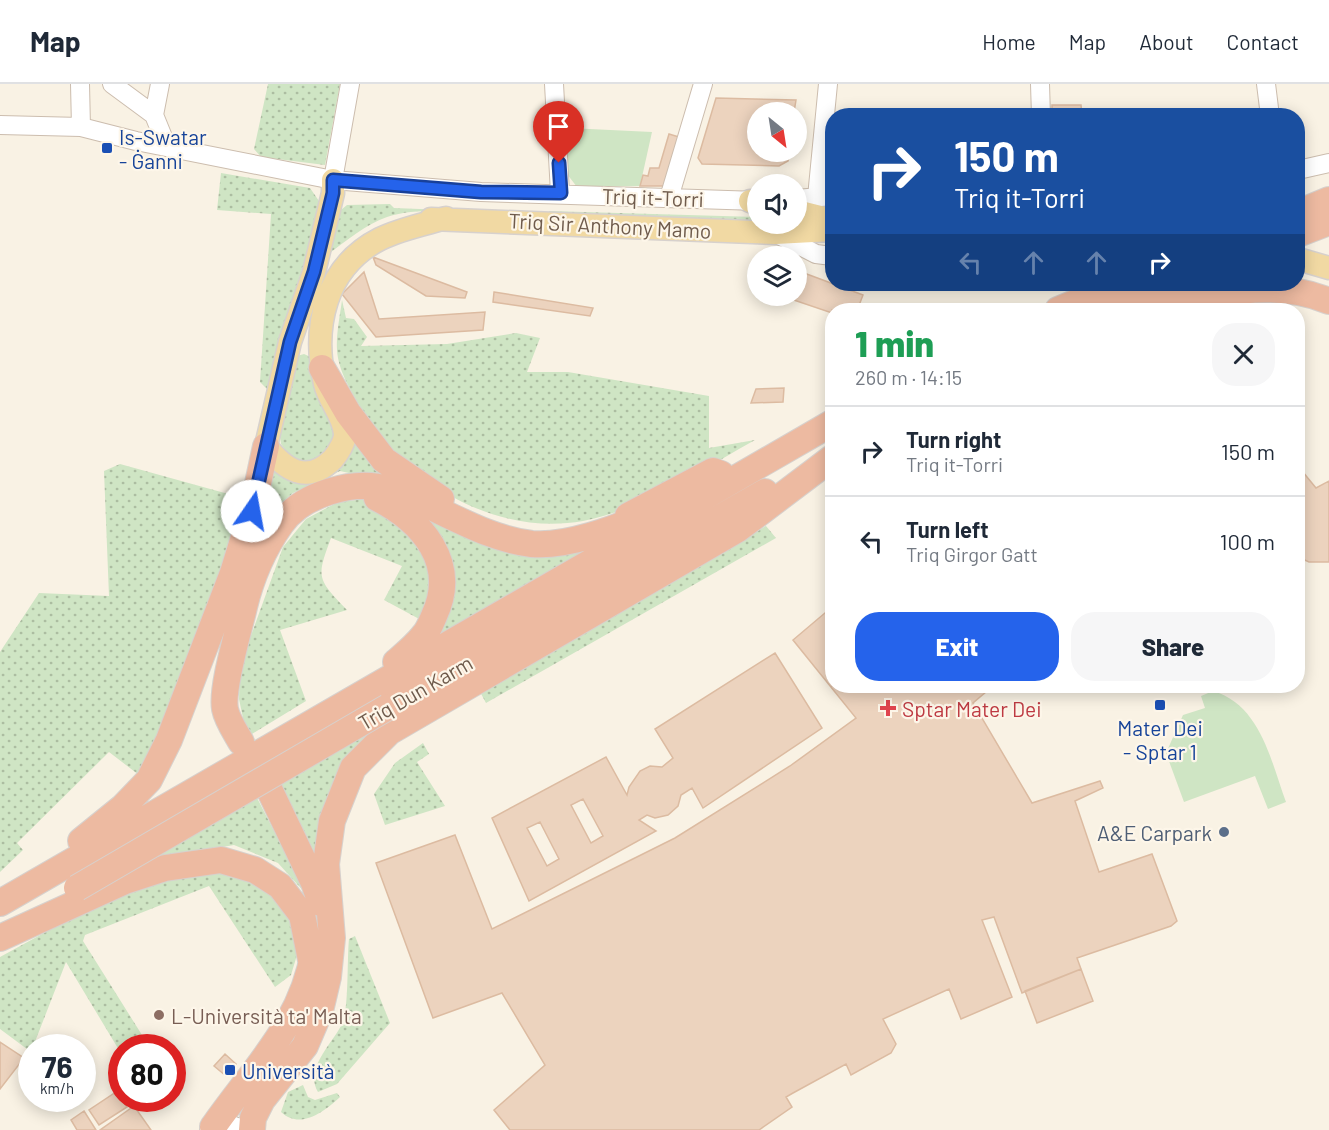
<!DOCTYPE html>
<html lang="en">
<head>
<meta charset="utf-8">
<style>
  :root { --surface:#fff; --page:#f6f6f7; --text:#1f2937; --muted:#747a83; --line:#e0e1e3; --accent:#2563eb }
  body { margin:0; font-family:Barlow,sans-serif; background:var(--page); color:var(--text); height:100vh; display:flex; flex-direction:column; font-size:22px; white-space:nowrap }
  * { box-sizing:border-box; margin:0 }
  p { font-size:20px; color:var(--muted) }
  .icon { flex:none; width:33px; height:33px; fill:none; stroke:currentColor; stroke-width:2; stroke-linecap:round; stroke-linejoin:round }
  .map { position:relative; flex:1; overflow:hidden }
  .side { position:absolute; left:825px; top:219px; width:480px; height:390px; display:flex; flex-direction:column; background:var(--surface); border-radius:24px; box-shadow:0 3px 15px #0003 }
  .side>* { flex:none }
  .guide { position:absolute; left:825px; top:24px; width:480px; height:183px; border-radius:24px; box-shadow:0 3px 15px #0003; background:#1a4fa0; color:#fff; overflow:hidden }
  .needle { width:39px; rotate:150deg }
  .fabs { position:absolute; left:747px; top:18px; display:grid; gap:12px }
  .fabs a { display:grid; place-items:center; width:60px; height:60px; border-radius:50%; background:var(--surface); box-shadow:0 3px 15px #0003; font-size:30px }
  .speed { position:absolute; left:18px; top:950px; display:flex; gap:12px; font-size:30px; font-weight:700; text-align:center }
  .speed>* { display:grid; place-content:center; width:78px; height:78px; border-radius:50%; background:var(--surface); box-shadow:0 3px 15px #0003; line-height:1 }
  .speed small { font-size:15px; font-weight:400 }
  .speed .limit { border:9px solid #d22; background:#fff; color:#111 }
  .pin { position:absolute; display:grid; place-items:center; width:51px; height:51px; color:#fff; margin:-62px -26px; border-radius:50% 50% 50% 0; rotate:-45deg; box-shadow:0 0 6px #0007 }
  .pin .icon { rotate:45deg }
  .me { position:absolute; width:66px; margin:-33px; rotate:12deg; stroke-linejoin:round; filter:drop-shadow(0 0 4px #0008) }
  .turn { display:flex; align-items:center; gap:21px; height:126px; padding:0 30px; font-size:27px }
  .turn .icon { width:78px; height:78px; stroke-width:2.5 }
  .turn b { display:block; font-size:42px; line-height:51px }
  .lanes { display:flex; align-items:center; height:57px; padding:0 30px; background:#0003; justify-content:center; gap:30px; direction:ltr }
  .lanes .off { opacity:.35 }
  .round { display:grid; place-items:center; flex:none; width:63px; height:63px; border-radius:24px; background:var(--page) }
  .overview { display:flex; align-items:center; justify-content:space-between; height:102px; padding:0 30px }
  h1 { font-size:36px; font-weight:800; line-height:45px; color:#1e9e55 }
  .action { display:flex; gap:12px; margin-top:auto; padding:12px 30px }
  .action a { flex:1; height:69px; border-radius:24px; background:var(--accent); color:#fff; font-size:24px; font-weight:800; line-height:69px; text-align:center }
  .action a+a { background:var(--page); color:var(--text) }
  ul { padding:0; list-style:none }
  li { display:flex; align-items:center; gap:18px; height:90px; padding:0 30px; border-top:2px solid var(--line) }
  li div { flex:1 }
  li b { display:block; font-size:22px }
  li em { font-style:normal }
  header { display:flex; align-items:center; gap:36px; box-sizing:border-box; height:84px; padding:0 30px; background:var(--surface); border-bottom:2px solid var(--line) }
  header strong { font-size:28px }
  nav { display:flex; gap:33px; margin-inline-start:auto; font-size:21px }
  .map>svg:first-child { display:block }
</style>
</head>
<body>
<header>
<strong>Map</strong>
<nav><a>Home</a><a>Map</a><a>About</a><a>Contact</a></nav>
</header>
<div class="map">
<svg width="1329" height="1046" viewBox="0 0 1329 1046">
  <defs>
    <pattern id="grass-dots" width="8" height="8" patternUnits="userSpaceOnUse" patternTransform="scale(1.5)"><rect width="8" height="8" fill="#cfe5c4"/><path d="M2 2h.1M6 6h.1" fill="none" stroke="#acbda1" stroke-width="1.8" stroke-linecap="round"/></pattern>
  </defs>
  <rect width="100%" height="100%" fill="#f9f2e4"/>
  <!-- grass -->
  <path fill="url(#grass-dots)" d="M268,0H340L325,81L261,73L254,65Z
    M221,89L310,104L319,117V133L283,244L269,307L260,298L271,130L217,126Z
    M390,120L394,124L472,127C445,128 413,124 387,133C365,141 346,157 327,171L336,130L347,121Z
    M549,127L757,133V138L550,130Z
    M342,216L346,234L354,235L367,253L361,262L447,260L516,249L540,254L527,288H568L709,312V364L755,356C701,386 644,425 583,437C495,453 404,398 361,324C351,307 338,286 337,266C336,249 340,232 342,216Z
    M304,270L313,274C321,298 347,348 329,369C325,374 318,377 313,380L292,375L281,360L279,347L297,272Z
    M349,341L392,388L385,397L340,387L293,409L271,428L260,443L269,378L300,394Z
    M120,380L250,416L182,612L139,691L109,668L17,759L23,766L0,788V568L39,509L109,512L104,387Z
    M366,415L423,454L436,504L421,536L384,516L402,482L331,454C316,494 317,495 347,526L280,546L306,617L247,653L239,615L240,582L283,463L306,435L338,418Z
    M418,430L457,447L614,453L425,561L444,536Z
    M766,442L776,454L486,619L479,606Z
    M394,630L319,777L279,698Z
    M423,659L429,670L417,678L445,722L385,741L374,710L395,679Z
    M255,710L307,811L278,779L234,761L170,772L109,794Z
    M217,781L280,807L303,851L291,891L275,903L209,802L85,851L83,857L142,951L119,966L66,878L31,968L0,945V873L97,820Z
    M355,852L390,939L337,1000L318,1008C304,985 332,960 342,940C349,927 347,873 349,855Z
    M303,1001L308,1013L315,1016L337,1009L340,1013C324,1028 300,1046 281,1028L288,1008Z"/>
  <!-- park -->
  <path fill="#cfe5c4" d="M569,44L652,48L640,102L577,103L567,90Z
    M1213,607C1261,621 1271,678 1286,718L1268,725L1255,692L1184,718L1166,669L1183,631L1205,624L1201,612Z"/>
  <!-- building -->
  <path fill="#ecd3be" stroke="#dcbba1" stroke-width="1.5" fill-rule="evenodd" d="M716,14L796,16L794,28H758V68H790L788,77L779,82L702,80L698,74Z
    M1052,21H1081L1082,32H1052Z
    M669,50L679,53L668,102H640L643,91L648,92L650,84H659Z
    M373,173L467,208L465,214L426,212L376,181Z
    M796,186L863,211L858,224L832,226V229L782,212H796Z
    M364,188L379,235L485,228L483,246L376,253L342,210Z
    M494,208L593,224L590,232L493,218Z
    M784,304L783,318L751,319L756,305Z
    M1298,382L1316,404L1329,397V478H1309L1298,473Z
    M832,523V602H993L973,619L1032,719L1100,697L1103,704L1075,717L1099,788L1152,770L1177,837L1171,842L1077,874L1081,885L1022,909L994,833L982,836L1012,913L961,935L949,905L883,935L896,960L891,969L851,991L846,980L793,1009L786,1013L792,1023L759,1046H510L494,1026L545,981L502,909L433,934L376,779L455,751L492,845L675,754L790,682L856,634L793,556Z
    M775,569L822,644L703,724L692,704L681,711L678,722L668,731L655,734L647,731L639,736L656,747L529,817L492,734L606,673L627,711L629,703L640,687L650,682L662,683L673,674L655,645ZM583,715L603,752L591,759L571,721ZM540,738L559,775L547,782L527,744Z
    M1081,885L1093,917L1037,939L1025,907Z
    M0,958L24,974L0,1005Z
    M225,970L236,980L226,992L214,982Z
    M116,1008L127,1023L99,1041L89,1026Z
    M134,1022L151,1046H100Z
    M84,1027L96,1046H77L71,1036Z"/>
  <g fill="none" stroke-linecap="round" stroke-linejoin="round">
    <defs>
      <path id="minor" d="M80,0L81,43
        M112,0L154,31L167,63
        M554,0L560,109
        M1040,0L1041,32
        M1266,0L1270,32
        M154,31L160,0
        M0,41L81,43L136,57L333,96L481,108L758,117
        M1298,86L1329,79
        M333,96L350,0
        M817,113L828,0
        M669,114L703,0
        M796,115L832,112
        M775,149L816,170L832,172
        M209,1045L228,1040L246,1046"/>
      <path id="major" d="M333,96V109L314,188L290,258L266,362C285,386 307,401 333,375C338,369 345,358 345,350C344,332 329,317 325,300C312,243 325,183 380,155C400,145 425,140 446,134
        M750,117L758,119
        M796,127L832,136
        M431,135L775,149L832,146
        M1298,175L1329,184"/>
      <path id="highway" d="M1298,129L1329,116
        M1298,150L1329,138
        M1058,226L1120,200
        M1103,226L1168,200
        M1158,226C1213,209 1274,194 1329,217
        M322,284L348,329L384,376L441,415
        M377,414C422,437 459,479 434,532C431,539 428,547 423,552C415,562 405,570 396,578
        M628,432L713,387L721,390
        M388,623L765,408
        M241,658C236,649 227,636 225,625C221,604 239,546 244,523C251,494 264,464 281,440C302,410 354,395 388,405C437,421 480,454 532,460C565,463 617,445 646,430
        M270,707L314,799L321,819
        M81,757L123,723L149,696L169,656L233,489L252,427L266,362
        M0,819L832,339
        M0,854L125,797L165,784L221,776L255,786L280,802L302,831L312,881
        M213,1043C253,985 303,939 314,866
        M252,1046L253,1034L262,1016L305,962L320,927L328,893L332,854L326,780L332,737L353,684L389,648L738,445L832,374"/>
    </defs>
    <!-- minor casing -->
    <use href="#minor" stroke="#ccbdae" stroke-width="20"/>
    <!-- major casing -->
    <use href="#major" stroke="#d7d1cd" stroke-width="25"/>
    <!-- highway casing -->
    <use href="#highway" stroke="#d7d1cd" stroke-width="28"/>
    <!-- minor -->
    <use href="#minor" stroke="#fff" stroke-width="18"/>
    <!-- major -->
    <use href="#major" stroke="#f1d9a3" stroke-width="22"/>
    <!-- highway -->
    <use href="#highway" stroke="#edbaa1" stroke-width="26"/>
    <defs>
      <path id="highway-bridge" d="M77,804L388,623"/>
    </defs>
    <!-- highway-bridge casing -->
    <use href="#highway-bridge" stroke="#d7d1cd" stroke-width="28" stroke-linecap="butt"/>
    <!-- highway-bridge -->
    <use href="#highway-bridge" stroke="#edbaa1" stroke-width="26"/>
  </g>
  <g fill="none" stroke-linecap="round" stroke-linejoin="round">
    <defs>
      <path id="route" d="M252,427L290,258L314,188L333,109V96L481,108L561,109L559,79"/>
    </defs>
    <!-- route casing -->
    <use href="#route" stroke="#184099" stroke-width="15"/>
    <!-- route -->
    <use href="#route" stroke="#2563eb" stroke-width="10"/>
  </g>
  <!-- markers -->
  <g fill="#1a4fb4" stroke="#fdf6e9" stroke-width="2">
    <rect x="101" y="58" width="12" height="12" rx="3"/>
    <rect x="1154" y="615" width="12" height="12" rx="3"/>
    <rect x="224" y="980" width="12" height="12" rx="3"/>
  </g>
  <path fill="#e0444e" stroke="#fdf6e9" stroke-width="2" d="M885 615h6v6h6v6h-6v6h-6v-6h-6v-6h6z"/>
  <circle fill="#5c6f8a" stroke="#fdf6e9" stroke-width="2" cx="1224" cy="748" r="6"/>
  <circle fill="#8d6e63" stroke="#fdf6e9" stroke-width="2" cx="159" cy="931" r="6"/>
  <g text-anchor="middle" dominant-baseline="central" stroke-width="4.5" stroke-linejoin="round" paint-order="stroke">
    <!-- transit labels -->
    <g font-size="21" fill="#164399" stroke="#fdf6e9" text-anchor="start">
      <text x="119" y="52">Is-Swatar<tspan x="119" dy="24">- Ġanni</tspan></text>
      <text x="1160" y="643" text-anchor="middle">Mater Dei<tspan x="1160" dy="24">- Sptar 1</tspan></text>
      <text x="242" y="986">Università</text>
    </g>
    <!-- street labels -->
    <g font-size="21" fill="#6f5b4c" stroke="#fdf6e9">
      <text transform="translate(653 113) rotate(2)">Triq it-Torri</text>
      <text transform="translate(610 141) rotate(3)">Triq Sir Anthony Mamo</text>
      <text transform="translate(415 608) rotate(-30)">Triq Dun Karm</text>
    </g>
    <!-- health labels -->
    <g font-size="21" fill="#be3a42" stroke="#fdf6e9" text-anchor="start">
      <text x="902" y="624">Sptar Mater Dei</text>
    </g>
    <!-- service labels -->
    <g font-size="21" fill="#4e5e75" stroke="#fdf6e9" text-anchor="end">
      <text x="1212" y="748">A&amp;E Carpark</text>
    </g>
    <!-- education labels -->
    <g font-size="21" fill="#785e54" stroke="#fdf6e9" text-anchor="start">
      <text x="171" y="931">L-Università ta' Malta</text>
    </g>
  </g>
</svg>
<div class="fabs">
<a><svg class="needle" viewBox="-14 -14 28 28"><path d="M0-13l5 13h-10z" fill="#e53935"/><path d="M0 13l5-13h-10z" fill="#747a83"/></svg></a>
<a><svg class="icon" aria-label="sound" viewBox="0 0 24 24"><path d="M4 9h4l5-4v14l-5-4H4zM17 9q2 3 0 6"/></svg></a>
<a><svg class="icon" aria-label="layers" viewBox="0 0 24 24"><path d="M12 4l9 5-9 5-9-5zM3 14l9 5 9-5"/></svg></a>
</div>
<div class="speed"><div>76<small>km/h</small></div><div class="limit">80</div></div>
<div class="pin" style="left:559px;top:79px;background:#d93025"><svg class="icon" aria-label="arrive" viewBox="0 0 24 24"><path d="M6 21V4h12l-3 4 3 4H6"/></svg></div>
<svg class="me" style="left:252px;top:427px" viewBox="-20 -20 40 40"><circle r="19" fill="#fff"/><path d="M0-13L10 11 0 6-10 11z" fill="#2563eb"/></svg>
<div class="guide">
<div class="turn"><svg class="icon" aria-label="right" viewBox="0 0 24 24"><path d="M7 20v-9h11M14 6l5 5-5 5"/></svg><div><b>150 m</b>Triq it-Torri</div></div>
<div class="lanes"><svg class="icon off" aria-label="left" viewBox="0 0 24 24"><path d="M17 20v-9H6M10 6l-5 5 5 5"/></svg><svg class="icon off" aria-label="ahead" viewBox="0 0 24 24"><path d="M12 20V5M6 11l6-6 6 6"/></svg><svg class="icon off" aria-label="ahead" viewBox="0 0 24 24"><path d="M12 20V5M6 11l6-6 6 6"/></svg><svg class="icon" aria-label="right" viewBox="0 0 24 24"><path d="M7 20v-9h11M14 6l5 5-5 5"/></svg></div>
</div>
<section class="side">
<div class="overview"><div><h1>1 min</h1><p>260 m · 14:15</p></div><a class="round"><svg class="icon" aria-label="close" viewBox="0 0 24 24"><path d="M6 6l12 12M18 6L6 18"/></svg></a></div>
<ul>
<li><svg class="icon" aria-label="right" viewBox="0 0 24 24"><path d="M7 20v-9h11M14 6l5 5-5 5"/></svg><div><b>Turn right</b><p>Triq it-Torri</p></div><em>150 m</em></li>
<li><svg class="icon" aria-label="left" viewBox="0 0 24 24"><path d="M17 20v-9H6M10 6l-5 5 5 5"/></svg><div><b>Turn left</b><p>Triq Girgor Gatt</p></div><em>100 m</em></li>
</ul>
<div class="action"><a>Exit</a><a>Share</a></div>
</section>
</div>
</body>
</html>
